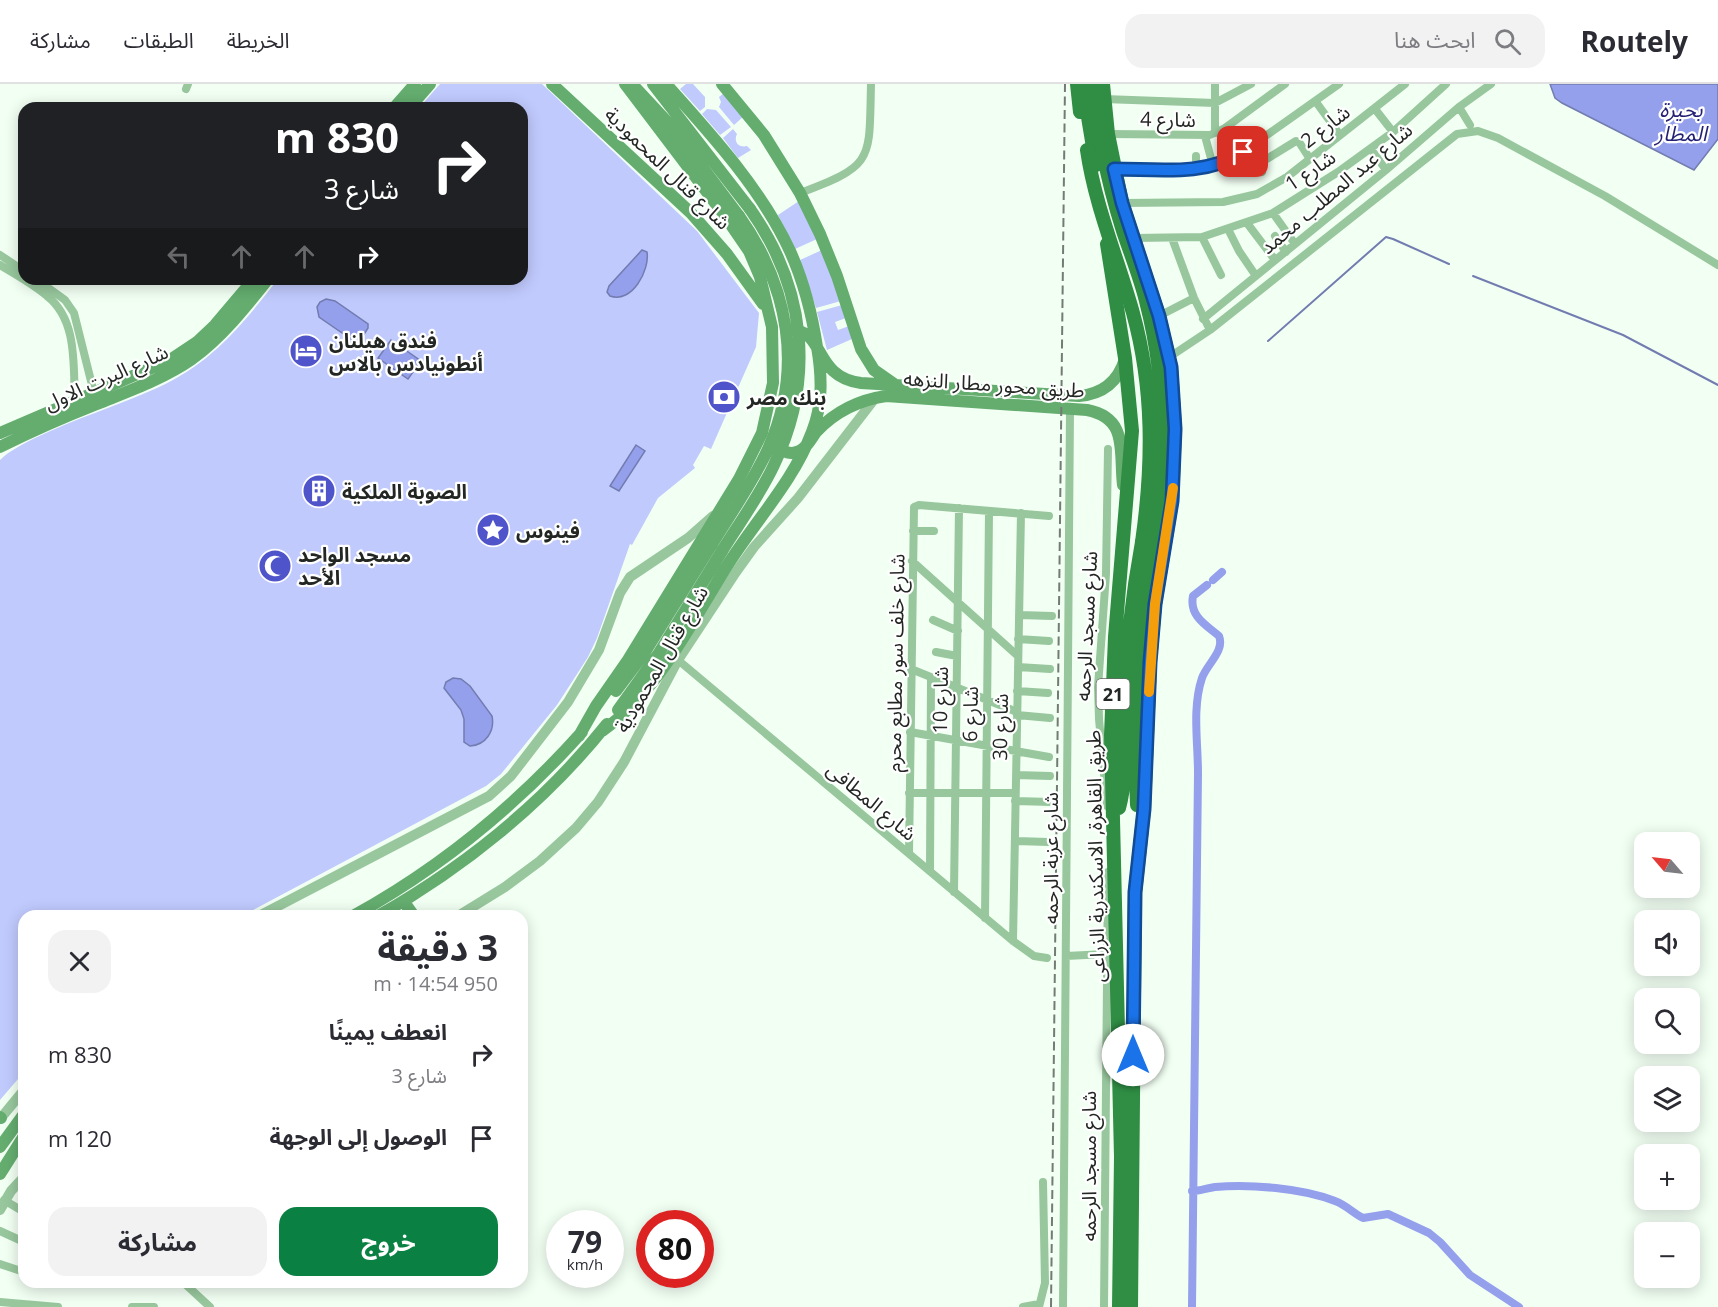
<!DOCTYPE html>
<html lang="ar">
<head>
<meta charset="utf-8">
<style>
  :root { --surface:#fff; --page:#f2f2f3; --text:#2b2b33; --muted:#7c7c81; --line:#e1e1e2; --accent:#0b8043 }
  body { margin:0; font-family:"Open Sans","Noto Sans Arabic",sans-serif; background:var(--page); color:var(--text); direction:rtl; height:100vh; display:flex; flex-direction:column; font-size:22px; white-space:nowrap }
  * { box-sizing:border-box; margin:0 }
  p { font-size:20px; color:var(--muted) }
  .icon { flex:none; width:33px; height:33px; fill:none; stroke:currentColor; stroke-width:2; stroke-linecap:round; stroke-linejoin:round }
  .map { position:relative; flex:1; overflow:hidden; direction:ltr }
  .panel { position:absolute; left:18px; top:826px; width:510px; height:378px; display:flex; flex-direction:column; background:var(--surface); border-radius:18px; box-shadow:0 3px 15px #0003; direction:rtl }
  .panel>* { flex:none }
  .hud { position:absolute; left:18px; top:18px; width:510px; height:183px; border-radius:18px; box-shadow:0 3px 15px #0003; direction:rtl; background:#202124; color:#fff; overflow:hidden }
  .needle { width:39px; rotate:298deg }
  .buttons { position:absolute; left:1634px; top:748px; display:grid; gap:12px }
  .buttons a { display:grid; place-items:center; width:66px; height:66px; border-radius:12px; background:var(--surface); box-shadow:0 3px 15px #0003; font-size:30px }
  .speed { position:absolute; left:546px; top:1126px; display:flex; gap:12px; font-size:30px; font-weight:700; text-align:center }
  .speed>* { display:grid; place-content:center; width:78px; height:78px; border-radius:50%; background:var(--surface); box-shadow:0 3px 15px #0003; line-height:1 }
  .speed small { font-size:15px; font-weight:400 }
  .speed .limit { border:9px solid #d22; background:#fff; color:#111 }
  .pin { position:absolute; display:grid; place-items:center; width:51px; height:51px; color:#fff; margin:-26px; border-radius:12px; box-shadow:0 3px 9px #0006 }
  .me { position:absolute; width:66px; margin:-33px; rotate:0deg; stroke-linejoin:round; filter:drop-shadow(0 0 4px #0008) }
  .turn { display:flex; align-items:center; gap:21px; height:126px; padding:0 30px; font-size:27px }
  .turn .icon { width:78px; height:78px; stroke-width:2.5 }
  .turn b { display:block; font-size:42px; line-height:51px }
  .lanes { display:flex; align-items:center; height:57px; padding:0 30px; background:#0003; justify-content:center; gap:30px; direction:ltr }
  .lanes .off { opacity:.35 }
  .round { display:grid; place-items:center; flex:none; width:63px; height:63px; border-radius:18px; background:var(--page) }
  .overview { display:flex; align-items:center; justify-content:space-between; height:102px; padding:0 30px }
  h1 { font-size:36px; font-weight:700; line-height:45px }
  .cta { display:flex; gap:12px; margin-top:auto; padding:12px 30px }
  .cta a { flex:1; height:69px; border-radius:18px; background:var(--accent); color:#fff; font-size:24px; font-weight:700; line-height:69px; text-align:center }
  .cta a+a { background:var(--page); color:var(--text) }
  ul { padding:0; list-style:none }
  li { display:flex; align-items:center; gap:18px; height:84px; padding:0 30px }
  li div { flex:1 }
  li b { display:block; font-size:22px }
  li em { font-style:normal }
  header { display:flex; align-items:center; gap:36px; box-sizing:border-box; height:84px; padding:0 30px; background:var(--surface); border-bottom:2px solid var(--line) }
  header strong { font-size:28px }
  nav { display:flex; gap:33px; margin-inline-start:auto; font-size:21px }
  .search { width:420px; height:54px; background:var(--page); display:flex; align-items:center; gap:15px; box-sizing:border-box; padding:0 21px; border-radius:18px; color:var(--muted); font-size:22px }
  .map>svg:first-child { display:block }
</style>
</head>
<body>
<header>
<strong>Routely</strong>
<div class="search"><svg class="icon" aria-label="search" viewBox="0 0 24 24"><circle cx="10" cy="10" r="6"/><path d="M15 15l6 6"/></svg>ابحث هنا</div>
<nav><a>الخريطة</a><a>الطبقات</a><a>مشاركة</a></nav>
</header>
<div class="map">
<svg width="1718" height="1223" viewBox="0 0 1718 1223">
  <rect width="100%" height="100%" fill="#f2fff3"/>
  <!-- green -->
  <path fill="#c0cafd" d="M440,0H542L697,147L759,229L756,263L711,365L704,362L693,381L695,384L658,414L632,461L630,460L597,554L588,573L557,621L501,690L486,702L242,832H24V988L0,1016V376C9,367 23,360 35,354C74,335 117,322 157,304C212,279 242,241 278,195H522V24H419Z
    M686,0H693L705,13V23L700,27L680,5Z
    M724,9L744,32L734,41L719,23L721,18L719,13Z
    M707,25L716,26L731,43L720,51L702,30Z
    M733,45L737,50C733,58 739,64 747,62L751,66L738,74L723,54Z
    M799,117L817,155L795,165L778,131Z
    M822,166L841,217L816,224L800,176Z
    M842,221L846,234L835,238L838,246L849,242L852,255L827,266L817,228Z"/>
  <!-- water -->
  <path fill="#94a0ec" stroke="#727cb0" stroke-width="1.5" d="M1550,0H1718V55L1694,86L1562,19L1555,14Z
    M642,166L647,168C650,186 632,220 610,212L607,208L609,202Z
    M326,215L335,217L368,240V244L358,260L319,233L317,223L320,218Z
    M391,256L421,277L408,295L378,274Z
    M636,361L645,367L619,407L610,402Z
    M453,594L461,595L470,602L492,632C495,647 486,661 470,662L464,658V635L461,626L444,604L446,598Z"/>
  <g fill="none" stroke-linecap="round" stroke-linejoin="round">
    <!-- stream -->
    <path stroke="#727cb0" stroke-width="2" d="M1473,192L1623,251L1718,301
      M1268,257L1386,153L1393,155L1449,180"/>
    <!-- canal -->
    <path stroke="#94a0ec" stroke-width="8" d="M1213,496L1222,488
      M1192,1107C1200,1107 1207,1104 1215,1103C1250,1100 1302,1104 1335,1117C1346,1121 1353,1129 1363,1134L1388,1130L1429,1149L1440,1158L1470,1191L1519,1223
      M1192,1223L1198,689C1198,658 1192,624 1202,594C1207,580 1225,567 1219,552C1206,541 1189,532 1193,512L1207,501"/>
    <!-- minor -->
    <path stroke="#98c79d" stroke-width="8" d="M1215,0V49
      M186,5L188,0
      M1104,15L1215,19L1251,0
      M1316,18L1340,51
      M1459,23L1470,41
      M1375,25L1393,48
      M1108,50L1210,51L1225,44L1285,0
      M1205,52L1213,82
      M1371,65L1386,86
      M1246,66L1262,88
      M1265,76L1296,57L1299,58L1310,75
      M1114,85H1196L1221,80L1243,68L1339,0
      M1196,85V72
      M800,109C875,81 869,77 871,0
      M1122,119L1223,118L1257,110L1287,93L1405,0
      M1273,129L1295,160
      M1247,139L1275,176
      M1228,145L1239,167L1256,192
      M1275,152L1286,168
      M1202,153L1221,191
      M1134,154L1202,153L1273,129L1338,88L1393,48L1446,0
      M1172,154L1194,214L1210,246
      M0,171L24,187
      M0,181C16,191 33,200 47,212C78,236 73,282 75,317
      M36,195L65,216L74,229L94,309
      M1159,232L1194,214
      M1203,235L1386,86L1459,23L1491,0
      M1168,274L1210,246L1457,50L1478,47L1498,54L1605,112L1718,181
      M913,447H934
      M912,477L1018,572
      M1019,531L1052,532
      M933,536L958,547
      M1018,555L1049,557
      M936,568L957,572
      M678,576L1013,857L1034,872L1047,874
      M1018,583L1050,585
      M911,585L1017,628
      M1017,607L1048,609
      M1017,631L1050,634
      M910,648L1049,673
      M1016,691L1050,692
      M909,709H1015
      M1015,717L1050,718
      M1107,722L1099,635L1098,603L1106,490L1108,365
      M1015,757L1048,758
      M909,769L914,423L919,421L1049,432
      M930,787L931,593
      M954,808L959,424
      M985,834L989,427
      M1013,857L1021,429
      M1066,872L1106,870
      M4,1116L24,1128
      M0,1147L24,1158
      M0,1180L24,1188
      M183,1198L210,1223
      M0,1218L58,1223
      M132,1223H154
      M1023,1223L1039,1220
      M1039,1223L1045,1199L1043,1098
      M1063,1223L1070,325
      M1104,1223L1108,788"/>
    <!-- tertiary -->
    <path stroke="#98c79d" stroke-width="10" d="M259,832L489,712L511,692L568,618L599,566L620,509L630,493L688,454L713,432
      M458,832L505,803L540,777L576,744L598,718L624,678L678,576L736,488L754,463L798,414L876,313
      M0,1035L24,1006
      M0,1126L11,1107L24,1093"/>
    <!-- secondary -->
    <path stroke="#64ad6f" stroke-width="12" d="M552,0L691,129L727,170L763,220
      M632,0L673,44L739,132
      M653,0L750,125
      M722,0L764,51L800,109L820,150L837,192L861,265L874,286L894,300
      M394,24L415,0
      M409,24L430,0
      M789,246C826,244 812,293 861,299L1079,312C1103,310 1118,298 1125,275
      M0,349L170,276L197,258L215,241L254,195
      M773,362C781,366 790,372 799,367C807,364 812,353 817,347C836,327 859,316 886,312L1087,326C1129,334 1119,368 1123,401
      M0,363C32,347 64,333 97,320C129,307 163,295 192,275C222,253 245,224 268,195
      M616,607L643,571L712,460
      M618,626L659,569L722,467
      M602,647C659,607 691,539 727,482C755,437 793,398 812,348C823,320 822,292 817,263C812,230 804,198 790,167C762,106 711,50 666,0
      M579,652L596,622L628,576L739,395L762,349L773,299L772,243L760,193L749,167L725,132L625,0
      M404,818L414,832
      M353,832C440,784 515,723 582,648
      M378,832C464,783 545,718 607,640
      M0,1033L1,1034
      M0,1063L24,1030
      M0,1090L24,1052"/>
    <!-- trunk -->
    <path stroke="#2f8e44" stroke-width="14" d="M1077,0L1080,28
      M1087,0L1088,33L1096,81
      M1103,0L1108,50L1122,119L1159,232L1171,283L1175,345L1172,417L1155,520L1150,578L1144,725L1135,809L1131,1223
      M1107,160L1125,274L1132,347L1115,553L1111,651L1121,1073L1119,1223
      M1137,721C1133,631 1139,540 1155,453
      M1119,724C1128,692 1122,656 1124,623C1126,567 1132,512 1142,458"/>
    <!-- rail -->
    <path stroke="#747b74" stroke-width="2" stroke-dasharray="9 4.5" stroke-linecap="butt" d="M1051,1223L1065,0"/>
    <!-- secondary-bridge -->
    <path stroke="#64ad6f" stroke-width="12" d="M712,460C731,429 753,398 768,365C804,285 789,203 739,132
      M722,467C740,438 760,411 774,381C816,293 805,203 750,125"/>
    <!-- trunk-bridge -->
    <path stroke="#2f8e44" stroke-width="14" d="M1095,0C1097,51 1108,99 1123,147C1131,171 1140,193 1146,217C1166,294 1167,374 1155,453
      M1087,66C1095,122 1118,175 1133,229C1154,305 1153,381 1142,458"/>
  </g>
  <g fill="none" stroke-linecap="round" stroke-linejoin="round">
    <defs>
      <path id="route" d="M1133,971L1135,808L1144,725L1150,578L1155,520L1172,417L1175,345L1171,283L1159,232L1122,119L1114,85C1157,85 1205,93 1243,68"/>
    </defs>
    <!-- route casing -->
    <use href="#route" stroke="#114b97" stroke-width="15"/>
    <!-- route -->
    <use href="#route" stroke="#1a73e8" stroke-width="10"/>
    <!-- slow -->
    <path stroke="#f59e0b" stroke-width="10" d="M1149,608L1155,520L1173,404"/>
  </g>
  <!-- icons -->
  <defs>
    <symbol id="hotel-disc" viewBox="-11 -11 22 22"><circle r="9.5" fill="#4f54ca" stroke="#fff"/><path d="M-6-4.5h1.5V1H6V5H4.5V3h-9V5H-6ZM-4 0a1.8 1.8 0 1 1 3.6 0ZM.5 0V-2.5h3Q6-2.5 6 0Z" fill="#fff"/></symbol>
    <symbol id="bank-disc" viewBox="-11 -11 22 22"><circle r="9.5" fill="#4f54ca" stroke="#fff"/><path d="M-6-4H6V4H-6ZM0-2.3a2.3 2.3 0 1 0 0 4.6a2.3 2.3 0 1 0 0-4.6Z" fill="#fff"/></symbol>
    <symbol id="building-disc" viewBox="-11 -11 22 22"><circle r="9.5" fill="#4f54ca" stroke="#fff"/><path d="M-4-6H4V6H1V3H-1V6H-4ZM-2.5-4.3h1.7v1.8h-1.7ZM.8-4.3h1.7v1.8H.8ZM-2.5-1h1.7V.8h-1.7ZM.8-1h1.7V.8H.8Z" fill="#fff"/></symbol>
    <symbol id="sight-disc" viewBox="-11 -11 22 22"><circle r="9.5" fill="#4f54ca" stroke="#fff"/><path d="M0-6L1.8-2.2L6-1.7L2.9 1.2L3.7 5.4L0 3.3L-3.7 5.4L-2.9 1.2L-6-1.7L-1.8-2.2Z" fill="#fff"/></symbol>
    <symbol id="mosque-disc" viewBox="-11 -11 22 22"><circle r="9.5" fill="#4f54ca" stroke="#fff"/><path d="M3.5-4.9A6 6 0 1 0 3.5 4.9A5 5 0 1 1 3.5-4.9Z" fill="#fff"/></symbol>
  </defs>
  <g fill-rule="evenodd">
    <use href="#hotel-disc" x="287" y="248" width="38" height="38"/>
    <use href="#bank-disc" x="705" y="294" width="38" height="38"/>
    <use href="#building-disc" x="300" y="388" width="38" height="38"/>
    <use href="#sight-disc" x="474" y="427" width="38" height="38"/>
    <use href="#mosque-disc" x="256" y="463" width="38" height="38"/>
  </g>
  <g text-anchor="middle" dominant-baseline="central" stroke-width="4.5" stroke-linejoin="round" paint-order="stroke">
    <!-- shield labels -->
    <rect fill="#fff" stroke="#656865" stroke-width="1.5" x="1096.5" y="595" width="33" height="30" rx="4.5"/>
    <g font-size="18" font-weight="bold" fill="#232723">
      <text x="1113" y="610">21</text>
    </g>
    <!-- street labels -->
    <g font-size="20" fill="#232723" stroke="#fff">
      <text transform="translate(1168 35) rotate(1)">شارع 4</text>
      <text transform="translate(1325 42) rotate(-38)">شارع 2</text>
      <text transform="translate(668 84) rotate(44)">شارع قنال المحمودية</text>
      <text transform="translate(1310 86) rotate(-34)">شارع 1</text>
      <text transform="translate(1336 104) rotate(-40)">شارع عبد المطلب محمد</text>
      <text transform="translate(106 293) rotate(-24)">شارع البرت الاول</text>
      <text transform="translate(994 300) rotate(4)">طريق محور مطار النزهه</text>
      <text transform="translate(1086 542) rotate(-87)">شارع مسجد الرحمه</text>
      <text transform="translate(661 575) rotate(-60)">شارع قنال المحمودية</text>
      <text transform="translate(895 579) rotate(-89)">شارع خلف سور مطابع محرم</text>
      <text transform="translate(940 616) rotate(-89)">شارع 10</text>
      <text transform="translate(970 630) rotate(-89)">شارع 6</text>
      <text transform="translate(1000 643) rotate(-89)">شارع 30</text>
      <text transform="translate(872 717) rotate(40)">شارع المطافى</text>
      <text transform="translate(1095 772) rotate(-91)">طريق القاهرة, الاسكندرية الزراعى</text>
      <text transform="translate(1050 774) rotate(-90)">شارع عزبة الرحمه</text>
      <text transform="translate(1088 1082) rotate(-90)">شارع مسجد الرحمه</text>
    </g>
    <!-- poi labels -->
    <g font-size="20" font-weight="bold" fill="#232723" stroke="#fff" text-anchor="start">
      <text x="329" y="256">فندق هيلنان<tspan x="329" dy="23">أنطونيادس بالاس</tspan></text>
      <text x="747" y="313">بنك مصر</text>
      <text x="342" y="407">الصوبة الملكية</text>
      <text x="516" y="446">فينوس</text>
      <text x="298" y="470">مسجد الواحد<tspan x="298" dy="23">الأحد</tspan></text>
    </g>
    <!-- water labels -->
    <g font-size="21" font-style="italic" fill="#221f74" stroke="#fff">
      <text x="1681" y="25">بحيرة<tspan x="1681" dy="24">المطار</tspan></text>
    </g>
  </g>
</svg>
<div class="buttons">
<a><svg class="needle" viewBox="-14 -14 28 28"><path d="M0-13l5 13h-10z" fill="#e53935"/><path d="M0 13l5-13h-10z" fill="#7c7c81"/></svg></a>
<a><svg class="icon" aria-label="sound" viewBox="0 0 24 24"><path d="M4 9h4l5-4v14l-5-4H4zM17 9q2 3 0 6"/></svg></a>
<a><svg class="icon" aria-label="search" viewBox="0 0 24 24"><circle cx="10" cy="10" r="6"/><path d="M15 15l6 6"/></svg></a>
<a><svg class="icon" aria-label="layers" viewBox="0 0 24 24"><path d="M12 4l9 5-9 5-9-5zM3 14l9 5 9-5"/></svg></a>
<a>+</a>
<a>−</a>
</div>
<div class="speed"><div>79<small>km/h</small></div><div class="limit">80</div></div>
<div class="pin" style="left:1243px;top:68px;background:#d93025"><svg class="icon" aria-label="arrive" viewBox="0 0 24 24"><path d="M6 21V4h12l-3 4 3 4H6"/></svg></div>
<svg class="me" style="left:1133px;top:971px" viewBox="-20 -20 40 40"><circle r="19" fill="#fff"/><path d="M0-13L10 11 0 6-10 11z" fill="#1a73e8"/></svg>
<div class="hud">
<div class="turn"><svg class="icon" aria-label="right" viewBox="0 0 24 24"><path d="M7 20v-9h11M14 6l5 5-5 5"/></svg><div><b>830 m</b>شارع 3</div></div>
<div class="lanes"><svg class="icon off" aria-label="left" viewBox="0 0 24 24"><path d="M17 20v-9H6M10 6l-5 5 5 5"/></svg><svg class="icon off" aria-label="ahead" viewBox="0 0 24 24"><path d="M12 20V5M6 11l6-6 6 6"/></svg><svg class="icon off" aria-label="ahead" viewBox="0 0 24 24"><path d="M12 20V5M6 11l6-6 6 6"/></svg><svg class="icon" aria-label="right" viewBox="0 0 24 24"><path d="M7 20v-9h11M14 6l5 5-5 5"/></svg></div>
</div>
<section class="panel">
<div class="overview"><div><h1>3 دقيقة</h1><p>950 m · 14:54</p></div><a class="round"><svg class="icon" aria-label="close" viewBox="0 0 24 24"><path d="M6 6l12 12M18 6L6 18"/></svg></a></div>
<ul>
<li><svg class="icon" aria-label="right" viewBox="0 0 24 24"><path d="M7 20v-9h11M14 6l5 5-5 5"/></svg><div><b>انعطف يمينًا</b><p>شارع 3</p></div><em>830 m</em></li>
<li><svg class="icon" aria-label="arrive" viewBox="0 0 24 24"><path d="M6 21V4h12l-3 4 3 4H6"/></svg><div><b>الوصول إلى الوجهة</b></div><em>120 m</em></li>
</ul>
<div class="cta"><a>خروج</a><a>مشاركة</a></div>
</section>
</div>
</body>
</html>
